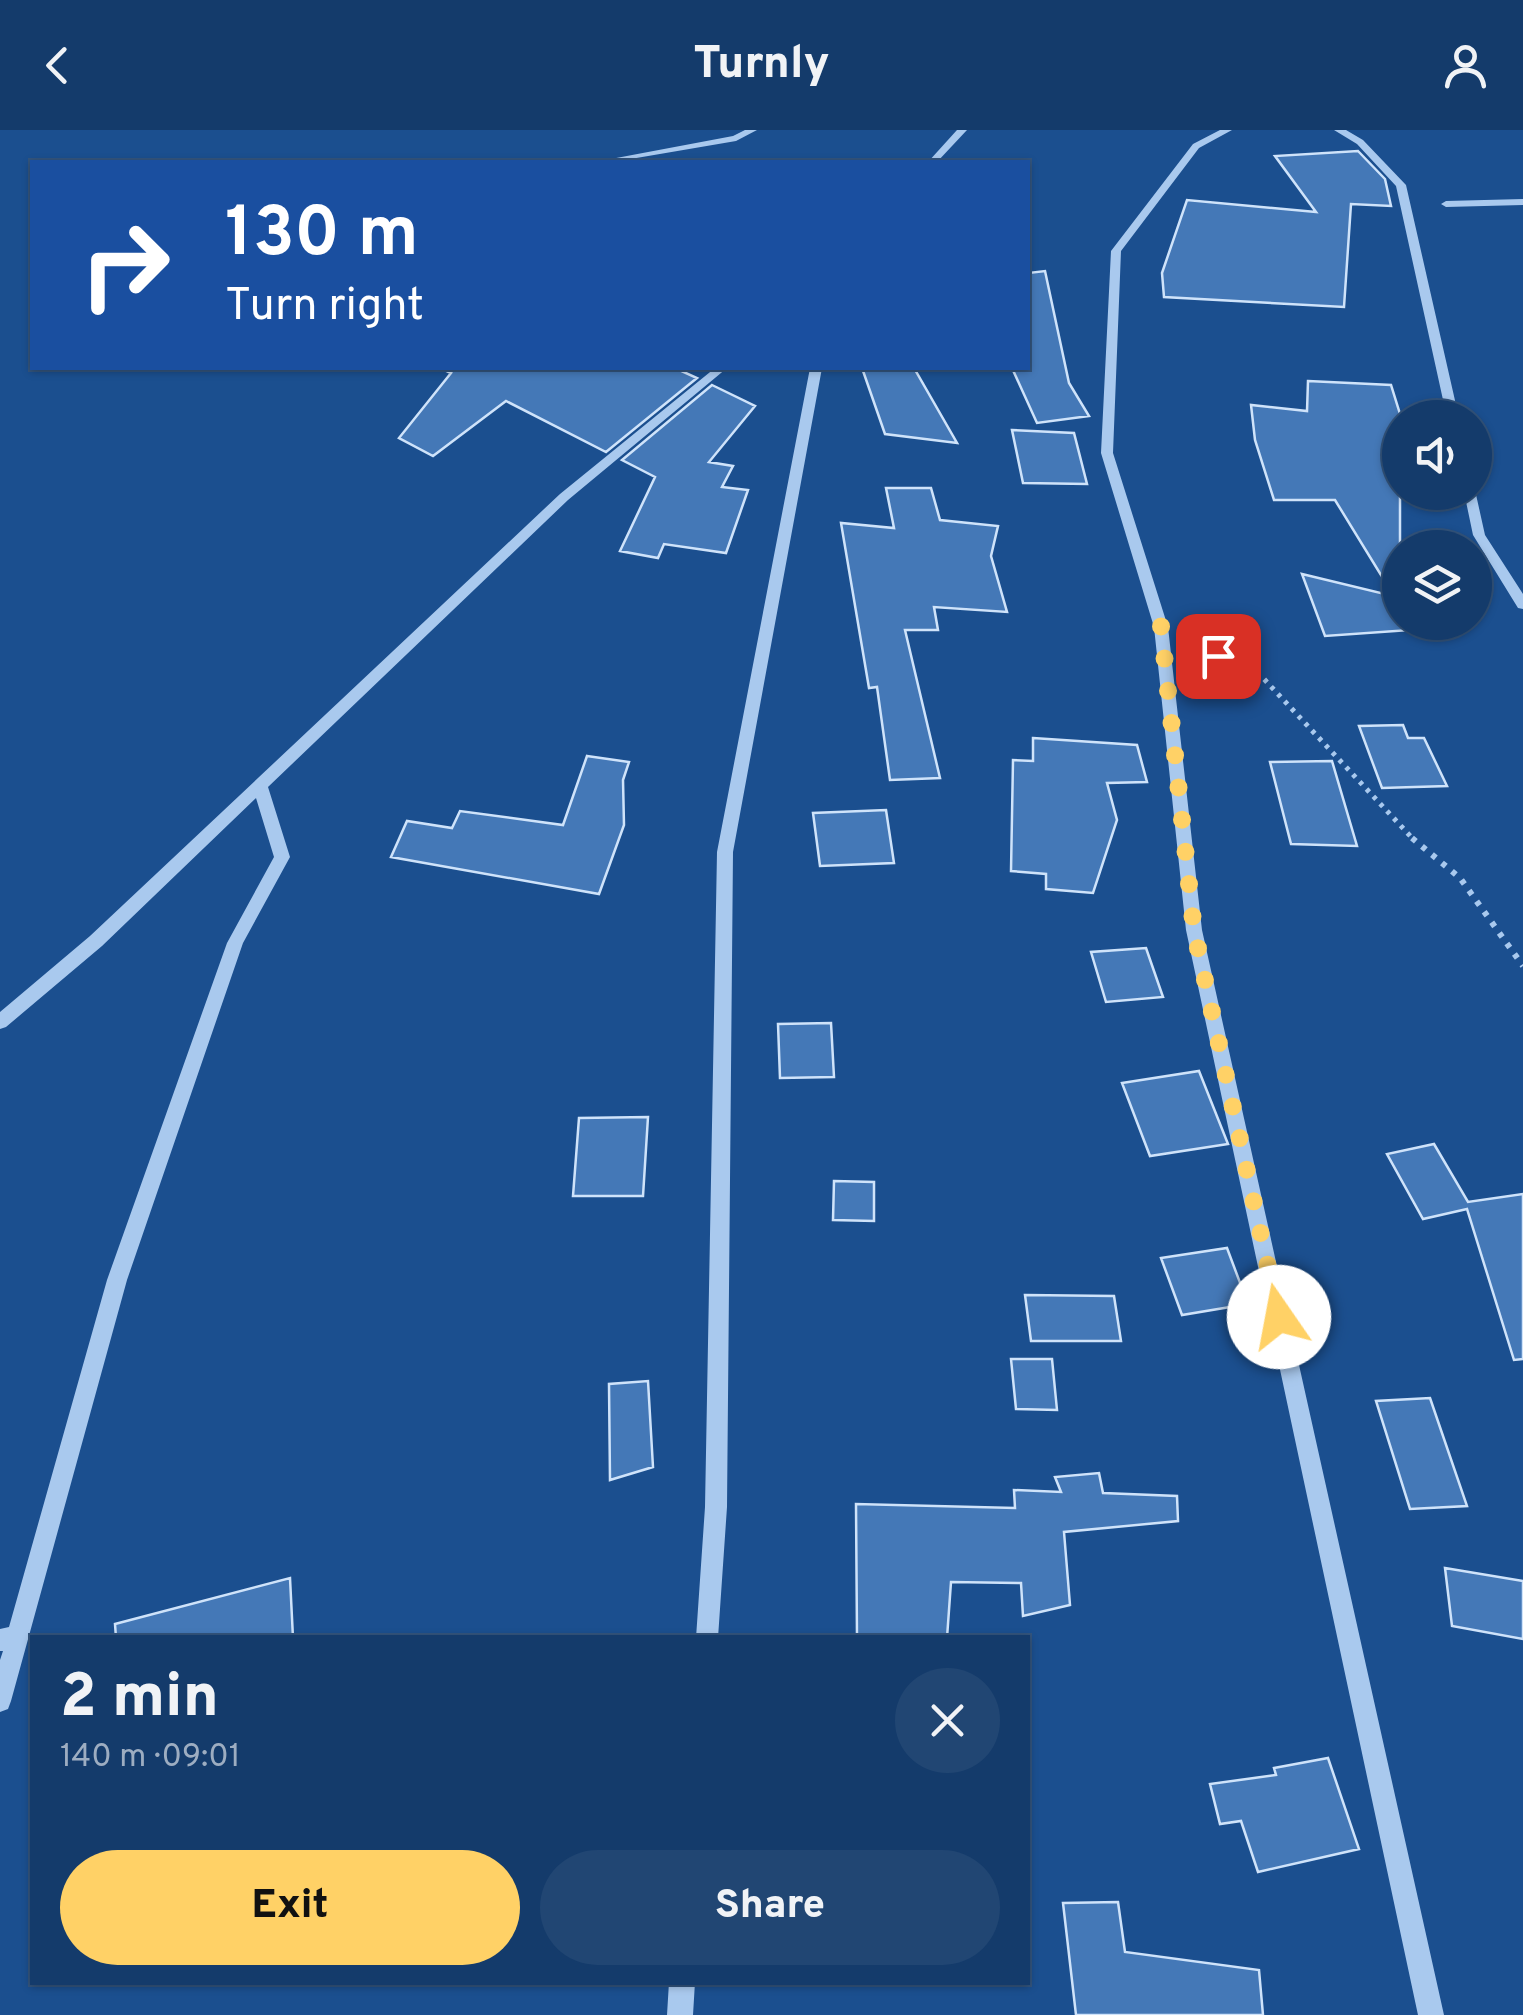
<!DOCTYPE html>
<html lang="en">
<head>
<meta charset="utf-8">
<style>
  :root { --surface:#143b6b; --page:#214673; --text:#f1f3f6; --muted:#9dadc1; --line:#33557e; --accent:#ffd166 }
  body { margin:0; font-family:Overpass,sans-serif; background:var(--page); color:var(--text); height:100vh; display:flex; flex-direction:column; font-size:38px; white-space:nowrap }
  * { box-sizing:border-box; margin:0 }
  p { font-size:32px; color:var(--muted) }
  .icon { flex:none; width:55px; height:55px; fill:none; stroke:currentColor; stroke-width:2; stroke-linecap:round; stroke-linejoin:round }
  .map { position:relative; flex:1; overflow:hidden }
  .details { position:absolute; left:30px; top:1505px; width:1000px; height:350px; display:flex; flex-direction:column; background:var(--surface); border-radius:0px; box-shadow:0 2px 8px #0004,0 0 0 2px var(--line) }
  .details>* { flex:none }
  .banner { position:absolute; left:30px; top:30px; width:1000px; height:210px; border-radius:0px; box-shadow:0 2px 8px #0004,0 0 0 2px var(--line); background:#1a4fa0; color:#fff; overflow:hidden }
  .fabs { position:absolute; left:1382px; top:270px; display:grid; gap:20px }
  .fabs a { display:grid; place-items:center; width:110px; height:110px; border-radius:50%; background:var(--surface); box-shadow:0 2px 8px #0004,0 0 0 2px var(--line); font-size:50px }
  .pin { position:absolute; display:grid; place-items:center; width:85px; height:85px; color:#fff; margin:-42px; border-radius:20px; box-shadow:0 5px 15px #0006 }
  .me { position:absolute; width:110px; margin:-55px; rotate:348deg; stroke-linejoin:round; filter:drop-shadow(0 0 8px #0008) }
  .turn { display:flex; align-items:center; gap:35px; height:210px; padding:0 30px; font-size:45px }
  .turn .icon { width:130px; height:130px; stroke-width:2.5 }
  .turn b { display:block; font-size:70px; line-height:85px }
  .round { display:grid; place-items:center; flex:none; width:105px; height:105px; border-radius:52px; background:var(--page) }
  .head { display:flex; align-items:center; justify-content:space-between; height:170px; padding:0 30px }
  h1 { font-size:60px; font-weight:800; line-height:75px }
  .action { display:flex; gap:20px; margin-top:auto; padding:20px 30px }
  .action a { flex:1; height:115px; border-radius:60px; background:var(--accent); color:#111; font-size:40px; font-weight:800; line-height:115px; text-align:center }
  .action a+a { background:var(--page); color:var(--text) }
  header { display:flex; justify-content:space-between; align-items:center; height:130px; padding:0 30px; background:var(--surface); font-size:45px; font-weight:800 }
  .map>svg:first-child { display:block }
</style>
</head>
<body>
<header><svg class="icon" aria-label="back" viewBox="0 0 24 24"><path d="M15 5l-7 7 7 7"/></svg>Turnly<svg class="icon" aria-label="person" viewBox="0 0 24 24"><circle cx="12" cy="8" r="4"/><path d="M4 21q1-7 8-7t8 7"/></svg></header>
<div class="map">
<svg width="1523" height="1885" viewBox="0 0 1523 1885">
  <rect width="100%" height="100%" fill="#1b4f8f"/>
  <!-- building -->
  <path fill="#4478b7" stroke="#cfe3fa" stroke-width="2.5" d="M1358,21L1385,49L1391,76L1351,74L1344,177L1164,167L1162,143L1187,70L1316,82L1275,26Z
    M1045,141L1069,253L1089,286L1037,293L1012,238H1028V143Z
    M440,238H675L697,248L606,322L506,271L433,326L399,308L451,243Z
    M862,238H914L957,313L885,304Z
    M1308,251L1391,255L1400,284V476L1335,370H1274L1255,310L1251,275L1307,281Z
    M712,255L755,276L709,332L733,336L722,357L748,360L726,423L664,414L658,428L620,421L655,347L622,330Z
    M1012,300L1074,303L1087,354L1023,353Z
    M886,358H931L940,390L998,396L991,426L1007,482L934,477L938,500H905L940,648L890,650L877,557L869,558L841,393L894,398Z
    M1302,444L1385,464L1400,492L1410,500L1325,506Z
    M1403,595L1408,608H1424L1447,656L1382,658L1359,596Z
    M1033,608L1137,615L1147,652L1107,653L1117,690L1093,763L1046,759V744L1011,741L1013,630L1033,631Z
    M587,626L629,632L623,650L624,695L599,764L391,727L407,691L452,698L460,681L563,695Z
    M1332,631L1357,716L1291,714L1270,632Z
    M886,680L894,733L820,736L813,683Z
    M1146,818L1163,867L1106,872L1091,822Z
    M831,893L834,947L780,948L778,894Z
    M1199,941L1228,1014L1150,1026L1122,953Z
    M648,987L643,1066H573L579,988Z
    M1434,1014L1468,1072L1523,1064V1229L1514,1230L1467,1079L1423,1089L1387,1024Z
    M834,1051L874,1052V1091L833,1090Z
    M1227,1118L1248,1174L1182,1185L1161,1128Z
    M1025,1165L1114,1166L1121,1211H1031Z
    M1011,1229H1052L1057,1280L1016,1279Z
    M648,1251L653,1337L610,1350L609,1254Z
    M1430,1268L1467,1376L1410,1379L1376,1271Z
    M1099,1343L1103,1363L1177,1366L1178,1391L1064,1402L1070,1475L1023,1486L1021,1453L951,1452L947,1508H857L856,1374L1015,1378L1014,1360L1061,1362L1055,1347Z
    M1445,1438L1523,1451V1509L1452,1496Z
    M290,1448L293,1508H116L115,1494Z
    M1328,1628L1359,1719L1258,1742L1241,1691L1220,1694L1210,1654L1276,1645L1274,1638Z
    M1118,1772L1125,1822L1259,1840L1263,1885H1076L1063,1773Z"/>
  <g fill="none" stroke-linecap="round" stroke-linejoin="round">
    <!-- path-far1 -->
    <path stroke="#a9c9ee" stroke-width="5" stroke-dasharray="4 6" stroke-linecap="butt" d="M1193,513L1264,549L1414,710"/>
    <!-- path -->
    <path stroke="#a9c9ee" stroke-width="6" stroke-dasharray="5 8" stroke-linecap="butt" d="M1412,708L1460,748L1523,836"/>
    <!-- minor -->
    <path fill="#a9c9ee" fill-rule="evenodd" d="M745,0H757L736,11L613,32H595L733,6Z
      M957,0H967L937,32H928Z
      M1220,0H1232L1199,18L1121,121L1113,323L1168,497L1202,800L1444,1885H1418L1186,800L1154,497L1101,323L1111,121L1193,14Z
      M1334,0H1346L1363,10L1406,55L1459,288H1447L1396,56L1357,14Z
      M1523,69V75L1446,77L1441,74L1446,71Z
      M715,238H727L568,370L268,657L290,727L243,813L127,1150L11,1571L8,1579L0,1582V1530L3,1521H0V1499L9,1497L107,1150L227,813L274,727L256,668L102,816L6,897L0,899V882L90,806L560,364Z
      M810,238H822L733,722L727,1377L718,1508H696L705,1377L717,722Z
      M1475,360L1485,405L1523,464V479L1518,478L1473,405L1464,362H1475Z
      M669,1852H695L693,1885H667Z"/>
  </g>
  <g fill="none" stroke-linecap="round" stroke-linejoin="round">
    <!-- route -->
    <path stroke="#ffd166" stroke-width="18" stroke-dasharray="0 32.4" d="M1218,526L1161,496L1194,800L1279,1187"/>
  </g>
</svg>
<div class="fabs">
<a><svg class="icon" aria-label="sound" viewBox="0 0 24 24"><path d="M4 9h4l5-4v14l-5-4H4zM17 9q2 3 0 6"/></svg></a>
<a><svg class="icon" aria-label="layers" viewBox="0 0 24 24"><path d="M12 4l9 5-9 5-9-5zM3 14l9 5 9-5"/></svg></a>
</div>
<div class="pin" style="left:1218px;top:526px;background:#d93025"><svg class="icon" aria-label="arrive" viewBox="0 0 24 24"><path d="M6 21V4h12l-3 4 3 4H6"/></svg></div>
<svg class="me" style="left:1279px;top:1187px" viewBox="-20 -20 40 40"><circle r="19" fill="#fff"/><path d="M0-13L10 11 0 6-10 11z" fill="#ffd166"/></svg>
<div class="banner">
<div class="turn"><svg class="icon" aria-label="right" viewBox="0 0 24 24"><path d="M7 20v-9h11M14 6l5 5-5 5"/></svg><div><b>130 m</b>Turn right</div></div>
</div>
<section class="details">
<div class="head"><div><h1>2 min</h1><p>140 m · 09:01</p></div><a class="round"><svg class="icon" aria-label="close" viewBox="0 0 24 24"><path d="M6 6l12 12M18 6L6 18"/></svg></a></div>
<div class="action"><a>Exit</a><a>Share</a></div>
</section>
</div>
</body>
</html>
